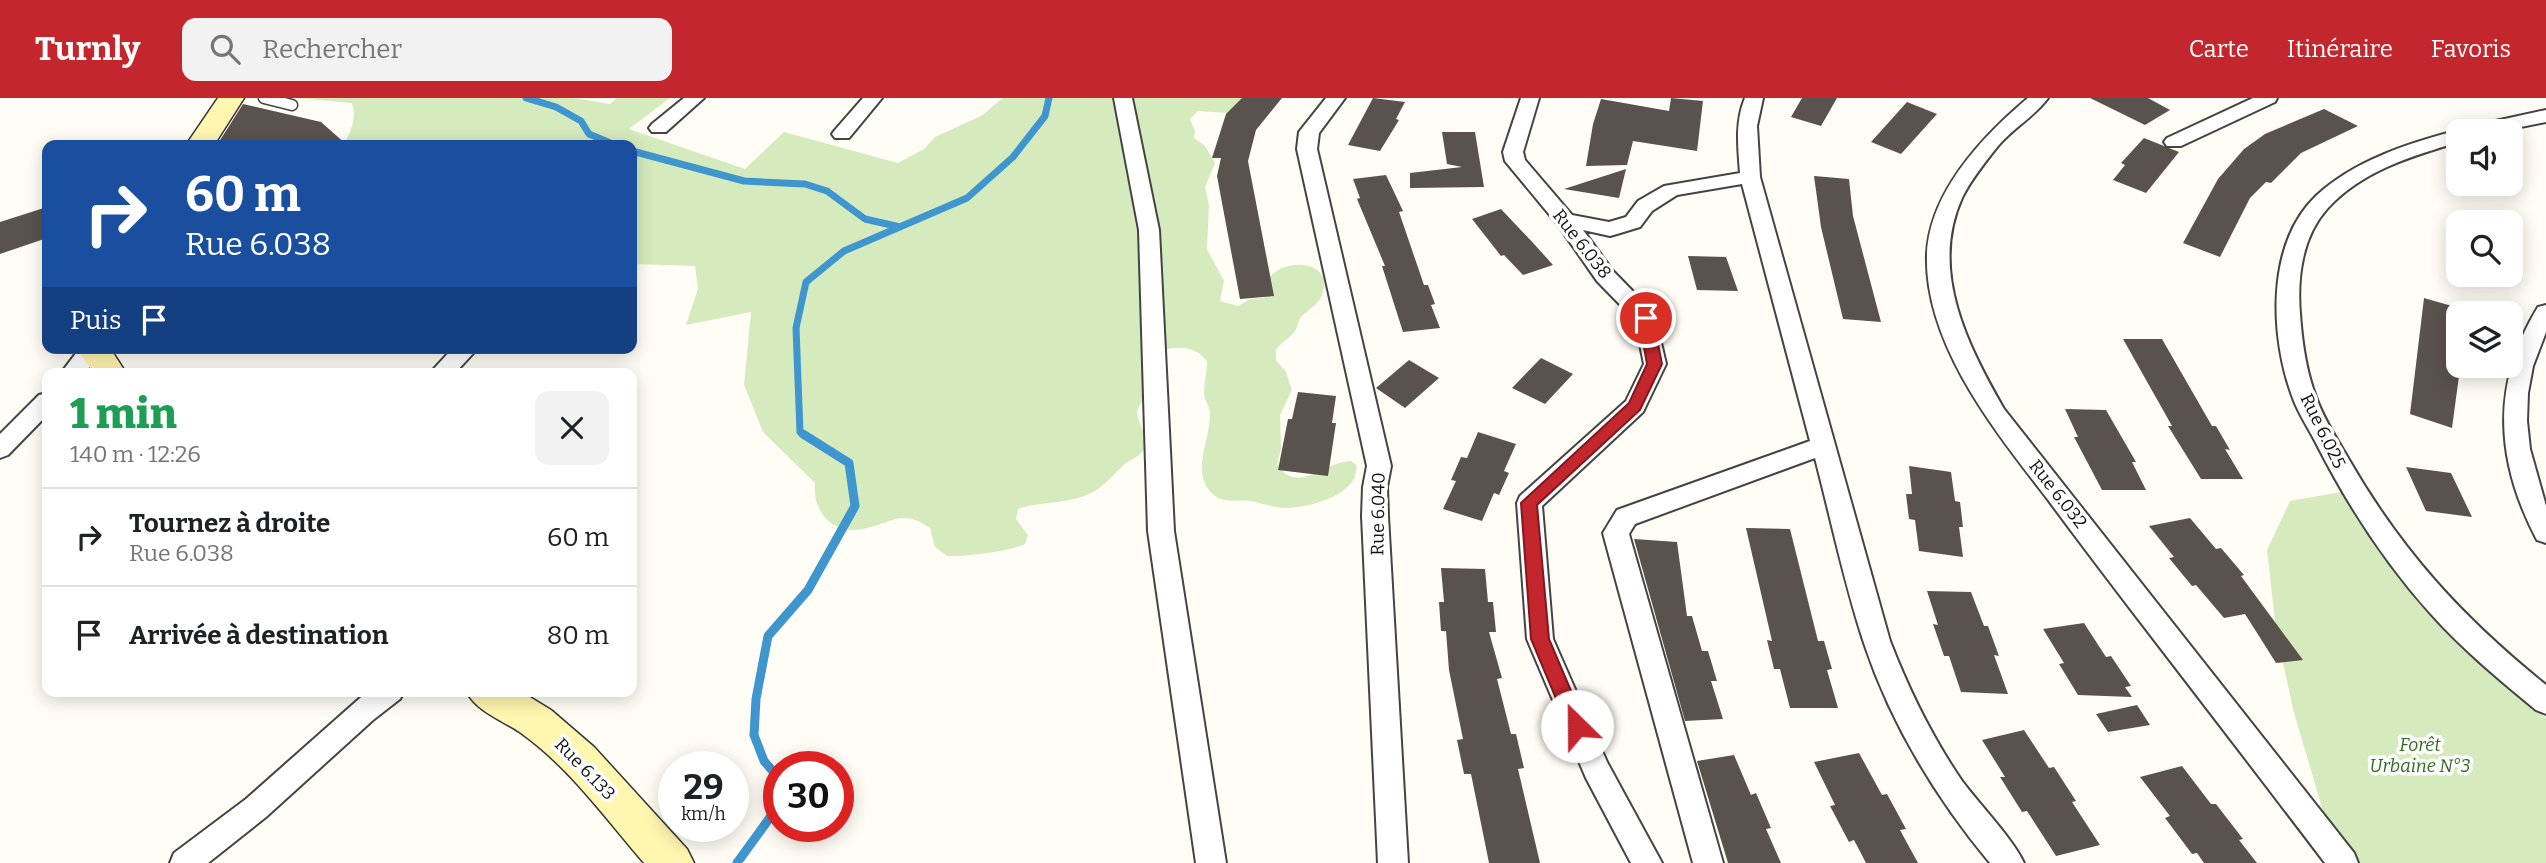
<!DOCTYPE html>
<html lang="fr">
<head>
<meta charset="utf-8">
<style>
  :root { --surface:#fff; --page:#f2f2f2; --text:#202124; --muted:#757577; --line:#e0e0e0; --accent:#c4262e }
  body { margin:0; font-family:Bitter,serif; background:var(--page); color:var(--text); height:100vh; display:flex; flex-direction:column; font-size:26px; white-space:nowrap }
  * { box-sizing:border-box; margin:0 }
  p { font-size:23px; color:var(--muted) }
  .icon { flex:none; width:38px; height:38px; fill:none; stroke:currentColor; stroke-width:2; stroke-linecap:round; stroke-linejoin:round }
  .map { position:relative; flex:1; overflow:hidden }
  .drawer { position:absolute; left:42px; top:270px; width:595px; height:329px; display:flex; flex-direction:column; background:var(--surface); border-radius:14px; box-shadow:0 4px 18px #0003 }
  .drawer>* { flex:none }
  .banner { position:absolute; left:42px; top:42px; width:595px; height:214px; border-radius:14px; box-shadow:0 4px 18px #0003; background:#1a4fa0; color:#fff; overflow:hidden }
  .fabs { position:absolute; left:2446px; top:21px; display:grid; gap:14px }
  .fabs a { display:grid; place-items:center; width:77px; height:77px; border-radius:14px; background:var(--surface); box-shadow:0 4px 18px #0003; font-size:35px }
  .speed { position:absolute; left:658px; top:653px; display:flex; gap:14px; font-size:35px; font-weight:700; text-align:center }
  .speed>* { display:grid; place-content:center; width:91px; height:91px; border-radius:50%; background:var(--surface); box-shadow:0 4px 18px #0003; line-height:1 }
  .speed small { font-size:18px; font-weight:400 }
  .speed .limit { border:10px solid #d22; background:#fff; color:#111 }
  .pin { position:absolute; display:grid; place-items:center; width:60px; height:60px; color:#fff; margin:-30px; border:4px solid #fff; border-radius:50%; box-shadow:0 2px 7px #0007 }
  .me { position:absolute; width:77px; margin:-38px; rotate:337deg; stroke-linejoin:round; filter:drop-shadow(0 0 5px #0008) }
  .turn { display:flex; align-items:center; gap:24px; height:147px; padding:0 28px; font-size:32px }
  .turn .icon { width:91px; height:91px; stroke-width:2.5 }
  .turn b { display:block; font-size:49px; line-height:60px }
  .then { display:flex; align-items:center; height:66px; padding:0 28px; background:#0003; gap:14px; font-size:26px }
  .round { display:grid; place-items:center; flex:none; width:74px; height:74px; border-radius:14px; background:var(--page) }
  .overview { display:flex; align-items:center; justify-content:space-between; height:119px; padding:0 28px }
  h1 { font-size:42px; font-weight:800; line-height:52px; color:#1e9e55 }
  ul { padding:0; list-style:none }
  li { display:flex; align-items:center; gap:21px; height:98px; padding:0 28px; border-top:2px solid var(--line) }
  li div { flex:1 }
  li b { display:block; font-size:26px }
  li em { font-style:normal }
  header { display:flex; align-items:center; gap:42px; box-sizing:border-box; height:98px; padding:0 35px; background:var(--accent); color:#fff }
  header strong { font-size:33px }
  nav { display:flex; gap:38px; margin-inline-start:auto; font-size:24px }
  .search { width:490px; height:63px; background:var(--page); display:flex; align-items:center; gap:18px; box-sizing:border-box; padding:0 24px; border-radius:14px; color:var(--muted); font-size:26px }
  .map>svg:first-child { display:block }
</style>
</head>
<body>
<header>
<strong>Turnly</strong>
<div class="search"><svg class="icon" aria-label="search" viewBox="0 0 24 24"><circle cx="10" cy="10" r="6"/><path d="M15 15l6 6"/></svg>Rechercher</div>
<nav><a>Carte</a><a>Itinéraire</a><a>Favoris</a></nav>
</header>
<div class="map">
<svg width="2546" height="765" viewBox="0 0 2546 765">
  <rect width="100%" height="100%" fill="#fffdf5"/>
  <!-- green -->
  <path fill="#d5ebbd" d="M296,0H574L610,6L617,0H670L629,31L745,71L784,34L898,65L924,51L935,39L981,18L1003,0H1245L1228,15L1198,13L1190,21L1195,33L1194,40L1205,48L1215,65L1205,89L1209,107L1207,151L1224,183L1220,203L1238,208L1250,201L1264,200C1268,193 1266,185 1270,179C1285,160 1332,162 1323,194C1320,206 1310,210 1302,218C1298,222 1298,228 1295,233C1290,240 1281,244 1276,252V262L1286,274L1292,292L1280,317L1281,351L1277,366C1296,398 1326,363 1351,363L1356,367C1361,396 1309,410 1287,410C1274,410 1262,405 1250,403C1237,401 1225,406 1214,397C1189,378 1211,339 1210,315C1209,307 1204,301 1204,295C1204,284 1207,274 1207,263C1194,246 1174,248 1156,254L1154,294C1122,316 1146,322 1145,346C1145,356 1133,361 1126,365C1113,376 1105,389 1089,396C1067,406 1041,403 1018,411L1016,421L1028,437L1025,446C1012,453 963,459 947,458L935,449L930,430C902,411 894,424 867,430C835,439 812,416 815,385L763,334L744,287L751,214L686,227L698,191L695,168L632,166V47H343C351,34 357,21 352,5Z
    M2341,394C2401,484 2459,555 2546,620V765H2352L2325,720L2293,611L2276,532L2267,452L2290,403Z"/>
  <g fill="none" stroke-linecap="round" stroke-linejoin="round">
    <!-- stream-far1 -->
    <path stroke="#3f96cf" stroke-width="7" d="M526,0L556,9L581,23L589,36L615,47
      M632,53L744,83L805,86L827,93L865,121L900,129
      M806,338L800,334L796,230L806,184L844,153L967,100L1013,59L1045,18L1049,0"/>
    <!-- stream -->
    <path stroke="#3f96cf" stroke-width="9" d="M779,688L778,679L764,663L754,637L756,601L768,538L808,492L855,408L849,365L803,336
      M737,765L779,707"/>
  </g>
  <!-- building -->
  <path fill="#5a524d" d="M1242,0H1282L1256,32L1248,63L1274,198L1240,201L1217,78L1221,60H1212L1226,16Z
    M1373,0L1405,4L1396,21L1399,22L1380,53L1348,47Z
    M1671,0L1703,3L1697,53L1633,43L1627,67L1586,68L1593,26L1601,1L1669,13Z
    M1802,0H1837L1821,28L1791,19Z
    M2090,0H2148L2170,12L2145,27Z
    M1907,4L1937,16L1901,56L1871,44Z
    M243,6L321,24L347,47H217Z
    M2324,11L2358,28L2301,55L2271,85L2266,84L2250,100L2220,159L2183,145L2218,81L2244,51L2265,36Z
    M1442,34H1475L1484,89L1410,90V75L1462,69L1447,66Z
    M2144,40L2179,54L2146,95L2113,82L2125,67L2121,65Z
    M1626,71L1619,100L1564,91Z
    M1386,77L1403,113L1399,114L1424,187H1428L1435,206L1431,207L1440,230L1403,234L1382,168H1385L1357,101L1360,100L1353,81Z
    M1814,78L1849,81L1853,118L1881,224L1843,221L1821,129Z
    M47,109V140L0,156V124Z
    M1501,111L1535,147L1553,167L1523,177L1504,157L1501,158L1472,121Z
    M1688,158L1726,159L1738,193L1697,192Z
    M2424,200L2459,210V278L2452,330L2410,316Z
    M2123,241H2162L2212,328H2216L2230,352L2225,351L2243,381H2201L2168,328H2172Z
    M1541,260L1573,276L1545,306L1512,290Z
    M1409,262L1439,280L1405,310L1376,290Z
    M1298,294L1336,298L1332,325H1336L1328,378L1278,372L1288,321H1292Z
    M2065,311L2106,312L2136,364H2132L2146,392H2102L2074,339H2078Z
    M1478,334L1516,346L1504,373L1509,375L1499,397L1494,395L1482,423L1443,411L1456,383L1451,382L1461,359L1467,360Z
    M1909,368L1951,374L1955,403L1960,404L1963,429H1959L1963,459L1919,453L1915,422L1909,421L1906,396H1912Z
    M2406,369L2451,375L2472,419L2426,413Z
    M2190,420L2216,451L2221,450L2244,477L2241,478L2303,562L2276,565L2245,516L2224,520L2196,487L2192,488L2169,460L2174,459L2149,428Z
    M1746,430L1790,431L1818,543H1824L1832,571L1827,572L1838,610H1790L1780,571H1774L1767,542L1772,543Z
    M1634,441L1677,444L1687,518H1692L1702,553H1708L1717,583H1711L1723,621L1685,623Z
    M1441,470L1485,471L1488,504H1493L1496,534H1489L1502,580L1497,581L1511,636H1516L1524,670L1518,671L1540,765H1489L1471,676H1464L1457,642L1463,641L1449,572L1446,533H1441L1439,504H1444Z
    M1927,493L1971,494L1984,528H1988L1999,558L1994,557L2008,596L1961,594L1949,558H1944L1933,526L1938,527Z
    M2084,525L2106,559L2111,558L2131,588L2125,589L2132,599L2078,597L2059,566L2064,565L2043,531Z
    M2137,607L2150,627L2108,634L2096,616Z
    M2024,632L2049,670L2054,669L2076,703L2072,704L2100,747L2056,758L2027,713L2022,714L2000,679H2005L1982,642Z
    M1859,655L1882,697L1887,696L1906,731L1900,732L1918,765H1866L1854,742L1849,744L1830,708L1835,707L1814,664Z
    M1734,657L1751,697L1756,695L1771,730L1766,731L1781,765H1728L1697,663Z
    M2182,668L2211,706H2216L2243,741L2239,742L2257,765H2204L2197,755L2192,756L2165,720L2170,718L2140,679Z"/>
  <g fill="none" stroke-linecap="round" stroke-linejoin="round">
    <defs>
      <path id="lane" d="M264,0L292,7"/>
      <path id="street" d="M684,0H704L666,34H652L649,30L652,26Z
        M863,0H882L849,40H835L832,36L835,32Z
        M1114,0H1132L1159,132L1174,433L1226,765H1196L1148,433L1139,132Z
        M1326,0H1345L1319,35L1317,51L1391,368L1387,389L1388,418L1408,765H1378L1362,418L1363,389L1367,368L1297,51L1299,34Z
        M1521,0H1539L1523,54L1525,62L1572,117L1609,124L1626,119L1638,103L1664,88L1740,75C1738,49 1735,24 1745,0H1763L1757,28L1760,79L1890,543C1909,592 1932,639 1962,683C1980,707 2013,741 2024,765H1990C1936,700 1891,626 1864,545C1844,485 1831,421 1815,360L1635,426L1629,436L1723,765H1693L1603,435L1617,412L1810,343L1742,86L1677,97L1652,113L1640,129L1617,136L1610,138L1583,132L1613,173L1654,215L1666,266L1643,314L1542,408L1553,541L1607,664L1662,765H1631L1586,680L1527,541L1517,405L1520,398L1626,303L1644,266L1635,222L1597,183L1558,127L1505,63L1503,54Z
        M2028,0H2048C2035,18 2013,30 1998,48C1986,63 1970,83 1962,100C1929,173 1968,248 2004,311L2354,755L2358,765H2325C2262,682 2198,599 2135,517C2106,479 2077,441 2049,403C1997,335 1924,247 1927,156C1930,93 1983,38 2028,0Z
        M2253,0H2277L2275,4L2181,48H2167L2164,44L2167,40Z
        M2546,12V24L2501,33H2465L2468,29Z
        M2459,32L2463,33H2459V44C2412,58 2361,73 2327,111C2302,139 2297,180 2300,216C2302,244 2306,273 2316,299C2323,320 2337,341 2348,360C2402,454 2463,520 2546,587V616L2536,612C2500,582 2463,552 2431,516C2385,465 2347,406 2316,345C2309,331 2300,318 2294,303C2270,242 2265,147 2316,98C2355,62 2409,45 2459,32Z
        M2546,207V234L2533,268L2528,295L2527,323L2530,351L2546,408V445L2537,442C2495,362 2491,286 2538,209Z
        M80,250L103,251L85,275H61Z
        M453,250H478L455,275H430Z
        M47,295V317L8,357L0,360V336L39,297Z
        M368,593H404L400,601L373,622L266,719L208,765H170L174,755L246,701Z"/>
      <path id="secondary" d="M218,0H244L214,47H186Z
        M77,250H110L126,275H93Z
        M466,593H520L551,612L594,649L687,751L694,765H644C606,721 569,669 521,635C502,622 477,614 466,593Z"/>
    </defs>
    <!-- lane casing -->
    <use href="#lane" stroke="#444" stroke-width="13"/>
    <!-- street casing -->
    <use href="#street" stroke="#444" stroke-width="4"/>
    <!-- secondary casing -->
    <use href="#secondary" stroke="#333" stroke-width="3"/>
    <!-- lane -->
    <use href="#lane" stroke="#fff" stroke-width="10"/>
    <!-- street -->
    <use href="#street" fill="#fff" fill-rule="evenodd"/>
    <!-- secondary -->
    <use href="#secondary" fill="#fff6b0" fill-rule="evenodd"/>
  </g>
  <!-- route -->
  <path fill="#c4262e" stroke="#7f191e" stroke-width="2" d="M1646,215L1653,220L1662,266L1640,312L1537,407L1549,541L1586,628L1583,634L1577,636L1570,634L1531,541L1521,405L1629,305L1647,266L1639,220Z"/>
  <g text-anchor="middle" dominant-baseline="central" stroke-width="7" stroke-linejoin="round" paint-order="stroke">
    <!-- street labels -->
    <g font-size="18" fill="#111" stroke="#fff">
      <text transform="translate(1582 146) rotate(52)">Rue 6.038</text>
      <text transform="translate(2323 333) rotate(64)">Rue 6.025</text>
      <text transform="translate(2058 396) rotate(52)">Rue 6.032</text>
      <text transform="translate(1378 416) rotate(-89)">Rue 6.040</text>
      <text transform="translate(585 671) rotate(46)">Rue 6.133</text>
    </g>
    <!-- park labels -->
    <g font-size="18" font-style="italic" fill="#2f6b1f" stroke="#fff">
      <text x="2420" y="647">Forêt<tspan x="2420" dy="21">Urbaine N°3</tspan></text>
    </g>
  </g>
</svg>
<div class="fabs">
<a><svg class="icon" aria-label="sound" viewBox="0 0 24 24"><path d="M4 9h4l5-4v14l-5-4H4zM17 9q2 3 0 6"/></svg></a>
<a><svg class="icon" aria-label="search" viewBox="0 0 24 24"><circle cx="10" cy="10" r="6"/><path d="M15 15l6 6"/></svg></a>
<a><svg class="icon" aria-label="layers" viewBox="0 0 24 24"><path d="M12 4l9 5-9 5-9-5zM3 14l9 5 9-5"/></svg></a>
</div>
<div class="speed"><div>29<small>km/h</small></div><div class="limit">30</div></div>
<div class="pin" style="left:1646px;top:220px;background:#d93025"><svg class="icon" aria-label="arrive" viewBox="0 0 24 24"><path d="M6 21V4h12l-3 4 3 4H6"/></svg></div>
<svg class="me" style="left:1577px;top:628px" viewBox="-20 -20 40 40"><circle r="19" fill="#fff"/><path d="M0-13L10 11 0 6-10 11z" fill="#c4262e"/></svg>
<div class="banner">
<div class="turn"><svg class="icon" aria-label="right" viewBox="0 0 24 24"><path d="M7 20v-9h11M14 6l5 5-5 5"/></svg><div><b>60 m</b>Rue 6.038</div></div>
<div class="then">Puis<svg class="icon" aria-label="arrive" viewBox="0 0 24 24"><path d="M6 21V4h12l-3 4 3 4H6"/></svg></div>
</div>
<section class="drawer">
<div class="overview"><div><h1>1 min</h1><p>140 m · 12:26</p></div><a class="round"><svg class="icon" aria-label="close" viewBox="0 0 24 24"><path d="M6 6l12 12M18 6L6 18"/></svg></a></div>
<ul>
<li><svg class="icon" aria-label="right" viewBox="0 0 24 24"><path d="M7 20v-9h11M14 6l5 5-5 5"/></svg><div><b>Tournez à droite</b><p>Rue 6.038</p></div><em>60 m</em></li>
<li><svg class="icon" aria-label="arrive" viewBox="0 0 24 24"><path d="M6 21V4h12l-3 4 3 4H6"/></svg><div><b>Arrivée à destination</b></div><em>80 m</em></li>
</ul>
</section>
</div>
</body>
</html>
